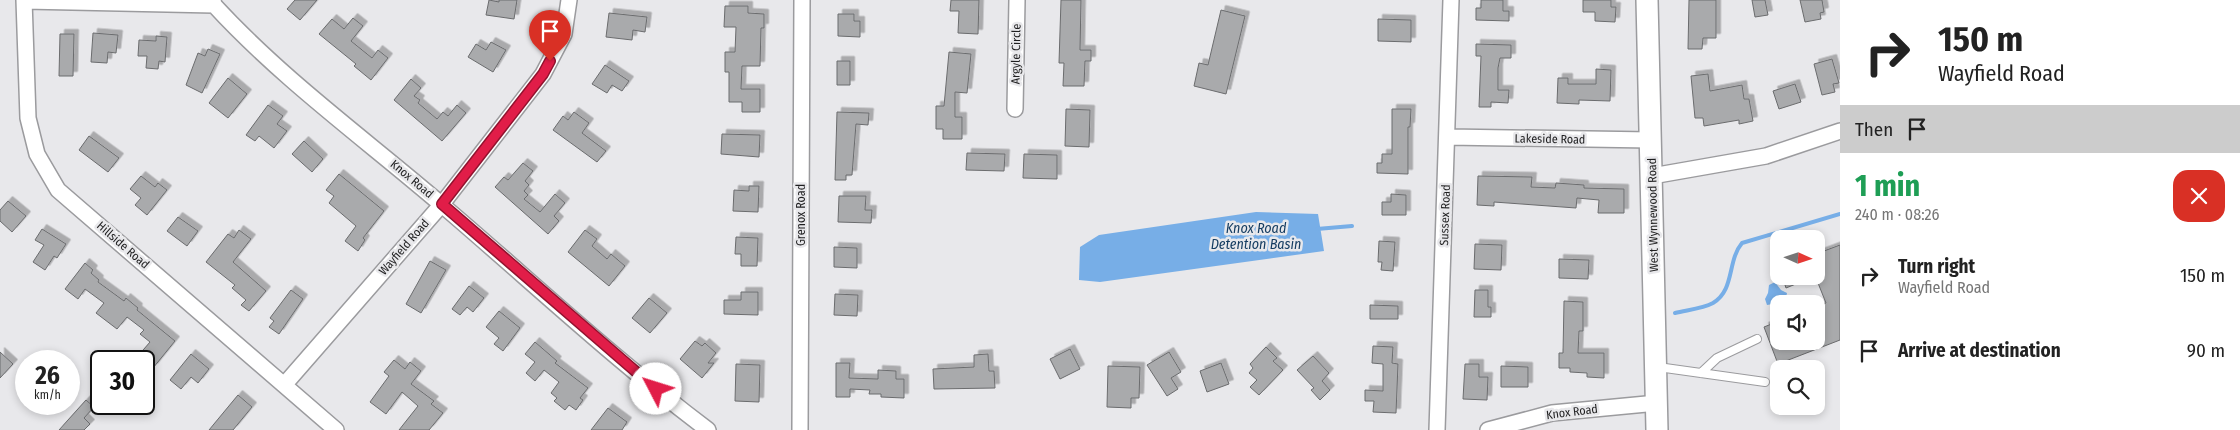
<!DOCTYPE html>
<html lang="en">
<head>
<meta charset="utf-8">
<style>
  :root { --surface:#fff; --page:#f6f6f6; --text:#222; --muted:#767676 }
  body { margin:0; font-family:"Fira Sans Condensed",sans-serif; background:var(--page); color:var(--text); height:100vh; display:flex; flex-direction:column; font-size:19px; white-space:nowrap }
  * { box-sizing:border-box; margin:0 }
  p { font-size:16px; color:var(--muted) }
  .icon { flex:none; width:28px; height:28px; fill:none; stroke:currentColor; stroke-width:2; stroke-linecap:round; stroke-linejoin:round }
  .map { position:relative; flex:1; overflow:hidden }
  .panel { display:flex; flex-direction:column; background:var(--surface); width:400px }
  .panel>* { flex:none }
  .top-card { background:#fff; color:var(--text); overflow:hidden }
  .needle { width:32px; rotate:93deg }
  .fabs { position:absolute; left:1770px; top:230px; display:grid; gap:10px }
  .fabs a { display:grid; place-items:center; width:55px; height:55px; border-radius:10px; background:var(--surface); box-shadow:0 2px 8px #0003; font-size:25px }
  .speed { position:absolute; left:15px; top:350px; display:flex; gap:10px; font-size:25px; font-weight:700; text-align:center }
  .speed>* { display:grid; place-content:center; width:65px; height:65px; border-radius:50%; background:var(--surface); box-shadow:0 2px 8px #0003; line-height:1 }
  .speed small { font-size:12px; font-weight:400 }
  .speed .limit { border:2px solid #111; border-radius:8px; background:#fff; color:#111 }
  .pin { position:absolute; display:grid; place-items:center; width:42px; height:42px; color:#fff; margin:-51px -21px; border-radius:50% 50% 50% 0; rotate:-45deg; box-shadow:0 0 5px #0007 }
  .pin .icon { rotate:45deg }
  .me { position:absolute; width:55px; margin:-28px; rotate:310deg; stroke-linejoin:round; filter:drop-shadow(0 0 4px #0008) }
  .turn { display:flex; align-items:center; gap:18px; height:105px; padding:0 15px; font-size:22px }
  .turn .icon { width:65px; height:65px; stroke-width:2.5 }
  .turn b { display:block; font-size:35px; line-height:42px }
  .then { display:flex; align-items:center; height:48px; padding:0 15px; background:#0003; gap:10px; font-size:19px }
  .round { display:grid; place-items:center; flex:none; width:52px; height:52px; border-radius:15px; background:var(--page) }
  .overview { display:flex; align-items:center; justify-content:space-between; height:85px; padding:0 15px }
  h1 { font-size:30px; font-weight:700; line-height:38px; color:#1e9e55 }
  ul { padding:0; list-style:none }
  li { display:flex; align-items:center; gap:15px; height:75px; padding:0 15px }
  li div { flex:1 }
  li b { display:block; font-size:19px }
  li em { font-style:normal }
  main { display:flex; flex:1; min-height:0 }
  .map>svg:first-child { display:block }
</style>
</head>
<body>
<main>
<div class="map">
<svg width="1840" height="430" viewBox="0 0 1840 430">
  <defs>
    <filter id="shadow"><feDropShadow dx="4.5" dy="-4.5" stdDeviation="0" flood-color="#0004"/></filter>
  </defs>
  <rect width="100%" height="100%" fill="#e8e8eb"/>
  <!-- water -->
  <path fill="#77aee7" d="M1256,212L1318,214L1324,251L1100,282L1079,280L1080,247L1099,235Z
    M1775,282L1781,290L1787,293L1785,302L1767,305L1765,299L1768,293L1769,285Z"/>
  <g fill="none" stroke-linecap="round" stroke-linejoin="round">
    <!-- stream -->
    <path stroke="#77aee7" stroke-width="4" d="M1317,229L1352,226
      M1675,313C1686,310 1702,309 1713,303C1735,290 1727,261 1742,243L1840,214"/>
  </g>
  <!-- building -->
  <path fill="#a9aaac" stroke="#6b6c6e" filter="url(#shadow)" d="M295,0H317L300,20L287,9Z
    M489,0L499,2V0H517L514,19L486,15Z
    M951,0H979L978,34L958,33L959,11H950Z
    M1061,0H1081L1080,50H1091V61H1085L1084,86H1063L1064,63H1059Z
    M1481,0H1503V11H1509V21L1476,20V8H1481Z
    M1583,0H1611V7H1616L1615,22L1595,21V12H1583Z
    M1689,0H1716V38H1703L1702,49H1688Z
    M1752,0H1765L1768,15L1755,17Z
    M1800,0H1822L1824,12L1820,13L1821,19L1805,22Z
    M725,6H748V13L764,14V28H761L760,66H742L741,89H760V112H742V102H729V72H725V52H735L736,27H724Z
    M1221,10L1245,16L1226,94L1194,86L1199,63L1208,65Z
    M609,13L647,17L645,32L633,30L632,40L606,37Z
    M838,14H854V21H860V37L838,36Z
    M353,18L363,26L351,41L372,58L378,50L388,58L371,80L354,66L356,64L319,34L332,19L344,29Z
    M1378,19L1411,20V42L1378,41Z
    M93,33L118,35L116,53L108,52L107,63L91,62Z
    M60,34H74L73,76H59Z
    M156,36L167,37L165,62L159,61L158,69L146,68L147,56H138L139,40L156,41Z
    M491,42L506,50L493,72L468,57L476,44L486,50Z
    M1476,44L1511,45V58H1500L1498,68V90H1509L1508,103L1491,102V107H1479L1481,56H1476Z
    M208,49L220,54L202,93L186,85L198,53L205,56Z
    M949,52L971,54L967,93L955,92V117H962V139H943V129H936V106H944Z
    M1832,59L1839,83L1833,84L1835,92L1822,95L1814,64Z
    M837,61H850V85H837Z
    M605,65L629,81L622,91L612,85L607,93L592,84Z
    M1596,69L1611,70L1610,101L1579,100V104L1557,103L1558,78H1568V84H1596Z
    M1708,74L1710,91L1742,85L1744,99H1749L1753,121L1739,124V120L1704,126L1703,118H1695L1691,76Z
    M228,78L247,94L228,118L209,103Z
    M411,79L421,88L414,96L420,100L418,103L437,119L443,112L448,116L457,105L466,113L442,141L394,100Z
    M1795,84L1801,102L1779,109L1773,91Z
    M268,105L283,116L277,124L287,131L274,148L259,136L255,141L246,135Z
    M1066,109L1090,110L1089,147L1065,146Z
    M1392,109H1411L1410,127H1408V174L1377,173V163H1382V154H1392Z
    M574,112L589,123L582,133L606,151L597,162L553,130L563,116L568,120Z
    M837,112L869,113L868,125L856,124L852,175H846V180H835Z
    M722,134L760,135L759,157L721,154Z
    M89,136L119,158L108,172L79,150Z
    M304,141L323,159L312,172L292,154Z
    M967,153L1005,154L1004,171L966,170Z
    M1024,154L1057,155V179L1023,178Z
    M523,163L533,171L525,181L529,185L524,191L528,195L524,199L540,212L555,194L565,203L554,216L559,221L548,234L495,187L504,177L508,180Z
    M339,174L384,211L363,238L365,240L358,251L345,241L356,226L329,203L334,196L326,190Z
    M141,176L155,187L158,183L167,190L147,215L135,205L141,198L130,189Z
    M1478,176L1532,177L1531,187L1555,188L1556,183L1584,185V188L1624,189V213H1598L1599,200L1577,198L1576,208L1494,202V206L1477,205Z
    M749,186H759L758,212L733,211L734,190L749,191Z
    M1391,194L1406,195V215H1382V202H1391Z
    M839,196H866L865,210H872L871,223L838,222Z
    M8,201L26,216L12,232L0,221V210Z
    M178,217L198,231L187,246L167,231Z
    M42,229L66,244L57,258L54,256L45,270L33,262L44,245L35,240Z
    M239,230L251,239L233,262L266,291L249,311L241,305L246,300L232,288L235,285L206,262L228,234L234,238Z
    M585,230L597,239L592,246L607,259L611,254L625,266L609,286L568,252Z
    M736,237L758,238L757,266H741V254H735Z
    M1379,241L1395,242L1393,271L1381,270L1382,262H1378Z
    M1475,244L1502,245L1501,270L1474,269Z
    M1840,245V340L1778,364L1764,327L1779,321V341H1816V307L1826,303L1816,278V254Z
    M834,247L857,248V268L834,267Z
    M1559,259L1589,260L1588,279L1559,278Z
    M430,261L446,270L421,313L406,304Z
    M85,263L93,270L91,273L99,280L98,282L124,301L126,298L138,308L137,310L175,341L153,368L138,356L150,342L140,334L144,330L127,317L117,329L96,313L104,303L85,289L78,299L65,289Z
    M1782,276H1813V277L1786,288Z
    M469,286L484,298L473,312L467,307L460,315L452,309Z
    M291,290L303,299L279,334L269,327L274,321L270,318Z
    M1475,290H1488V307H1491V317H1474Z
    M741,292H758V315L724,314V300H741Z
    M835,294L858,295L857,316L834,315Z
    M649,298L667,313L650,333L632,318Z
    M1564,301L1583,302V331H1579L1578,353H1604V378L1587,377V373L1570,372V368H1559V353H1563Z
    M1370,305L1398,306V319H1370Z
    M499,311L520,328L503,351L494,344L499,338L486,327Z
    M695,341L702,346L705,343L716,353L708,363H714L702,378L680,359Z
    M535,342L557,361L555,363L588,388L580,398L583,400L576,410L569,405L565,410L554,401L557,398L551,393L559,382L544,370L535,381L526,373L535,362L525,354Z
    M1373,346L1393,347L1392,363L1398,364L1396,413L1373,412L1374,401H1365V390L1383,391V364L1372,363Z
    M1266,347L1277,358L1273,361L1283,370L1259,395L1250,387L1257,380L1249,373L1253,368L1250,364Z
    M1070,349L1080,369L1060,379L1050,359Z
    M0,352L13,364L0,378Z
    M1169,352L1181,372L1171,378L1178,389L1167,396L1147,365Z
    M191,354L209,369L198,383L191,377L181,389L170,380Z
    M988,354L989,371H994L995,388L934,389L933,369L974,367V355Z
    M1313,356L1329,373L1322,381L1330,390L1320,400L1311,390L1314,388L1297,370Z
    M394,360L405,369L410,362L421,371L411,384L434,401L431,404L443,413L429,430H399L418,406L402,392L386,414L370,402L389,376L384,372Z
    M836,363H850L849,378L878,379V370L896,371V379H904V398L881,397V394H869L870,390L850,389V397H836Z
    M1221,363L1229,384L1207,392L1200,371Z
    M736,364L760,365L759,402L735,401Z
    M1465,364H1479V377H1488L1487,400L1463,399Z
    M1108,366L1140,367L1139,398H1131V408L1107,407Z
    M1501,366L1528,367V387H1501Z
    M238,395L252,407L233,430H209Z
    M86,400L94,407L84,418L90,424L84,430H59Z
    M608,408L627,422L622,430H591Z"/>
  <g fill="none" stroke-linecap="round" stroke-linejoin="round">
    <defs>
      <path id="service" d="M1658,367L1765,382
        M1701,373L1717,358L1757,339"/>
      <path id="minor" d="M24,0L28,118L37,154L58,190L336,430
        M213,0L214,5C282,79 365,139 442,205C530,280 615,360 708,430
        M25,1L214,5
        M1015,109L1017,0
        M1448,137L1651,140
        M1652,176L1766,156L1840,131
        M285,384L442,204L543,74L564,34L569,0
        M800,430L802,0
        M1437,430L1451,0
        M1488,430L1552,413L1657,403"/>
      <path id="secondary" d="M1647,0L1657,430"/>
    </defs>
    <!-- service casing -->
    <use href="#service" stroke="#9b9b9e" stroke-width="10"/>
    <!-- minor casing -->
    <use href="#minor" stroke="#9b9b9e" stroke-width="18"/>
    <!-- secondary casing -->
    <use href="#secondary" stroke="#9b9b9e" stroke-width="24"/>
    <!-- service -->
    <use href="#service" stroke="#fff" stroke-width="8"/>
    <!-- minor -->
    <use href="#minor" stroke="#fff" stroke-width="15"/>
    <!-- secondary -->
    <use href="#secondary" stroke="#fff" stroke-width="21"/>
  </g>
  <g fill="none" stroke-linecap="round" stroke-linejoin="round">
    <defs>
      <path id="route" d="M550,61L543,74L442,204L656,389"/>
    </defs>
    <!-- route casing -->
    <use href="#route" stroke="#92132f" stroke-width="12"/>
    <!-- route -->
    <use href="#route" stroke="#e11d48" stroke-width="9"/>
  </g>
  <g text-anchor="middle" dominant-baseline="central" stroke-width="5" stroke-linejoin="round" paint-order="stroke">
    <!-- street labels -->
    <g font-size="12" fill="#1f1f20" stroke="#e8e8eb">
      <text transform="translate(1016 54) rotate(-89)">Argyle Circle</text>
      <text transform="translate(1550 139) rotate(1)">Lakeside Road</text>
      <text transform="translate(412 179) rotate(40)">Knox Road</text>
      <text transform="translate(801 215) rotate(-90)">Grenox Road</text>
      <text transform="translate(1445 215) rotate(-88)">Sussex Road</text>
      <text transform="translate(1653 215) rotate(-91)">West Wynnewood Road</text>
      <text transform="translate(123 245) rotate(41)">Hillside Road</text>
      <text transform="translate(404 247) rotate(-49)">Wayfield Road</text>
      <text transform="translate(1572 412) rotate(-7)">Knox Road</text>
    </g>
    <!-- water labels -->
    <g font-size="14" font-style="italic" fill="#143c61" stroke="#e8e8eb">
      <text x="1256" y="228">Knox Road<tspan x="1256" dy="16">Detention Basin</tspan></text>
    </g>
  </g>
</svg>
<div class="fabs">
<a><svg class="needle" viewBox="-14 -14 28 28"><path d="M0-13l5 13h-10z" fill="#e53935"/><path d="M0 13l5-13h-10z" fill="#767676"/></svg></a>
<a><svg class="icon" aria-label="sound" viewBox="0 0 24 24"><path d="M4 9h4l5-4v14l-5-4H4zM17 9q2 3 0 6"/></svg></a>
<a><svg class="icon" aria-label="search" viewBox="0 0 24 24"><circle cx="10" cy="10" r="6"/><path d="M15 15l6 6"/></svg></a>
</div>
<div class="speed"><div>26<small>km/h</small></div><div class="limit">30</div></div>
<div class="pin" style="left:550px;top:61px;background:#d93025"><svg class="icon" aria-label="arrive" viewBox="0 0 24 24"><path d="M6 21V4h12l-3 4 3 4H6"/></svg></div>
<svg class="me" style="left:656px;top:389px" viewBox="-20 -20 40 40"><circle r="19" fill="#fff"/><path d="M0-13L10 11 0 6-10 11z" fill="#e11d48"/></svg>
</div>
<section class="panel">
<div class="top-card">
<div class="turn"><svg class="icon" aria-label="right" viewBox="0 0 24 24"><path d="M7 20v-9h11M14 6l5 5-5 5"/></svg><div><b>150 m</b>Wayfield Road</div></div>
<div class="then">Then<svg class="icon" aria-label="arrive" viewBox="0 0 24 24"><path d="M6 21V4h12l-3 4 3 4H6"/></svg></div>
</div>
<div class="overview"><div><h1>1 min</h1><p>240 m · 08:26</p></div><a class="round" style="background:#d93025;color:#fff"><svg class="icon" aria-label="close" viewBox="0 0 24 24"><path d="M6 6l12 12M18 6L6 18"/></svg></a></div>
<ul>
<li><svg class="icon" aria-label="right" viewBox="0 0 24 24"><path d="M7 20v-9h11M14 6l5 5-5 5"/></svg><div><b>Turn right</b><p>Wayfield Road</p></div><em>150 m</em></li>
<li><svg class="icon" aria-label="arrive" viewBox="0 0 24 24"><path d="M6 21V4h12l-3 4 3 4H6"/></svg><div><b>Arrive at destination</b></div><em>90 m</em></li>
</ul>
</section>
</main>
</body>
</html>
